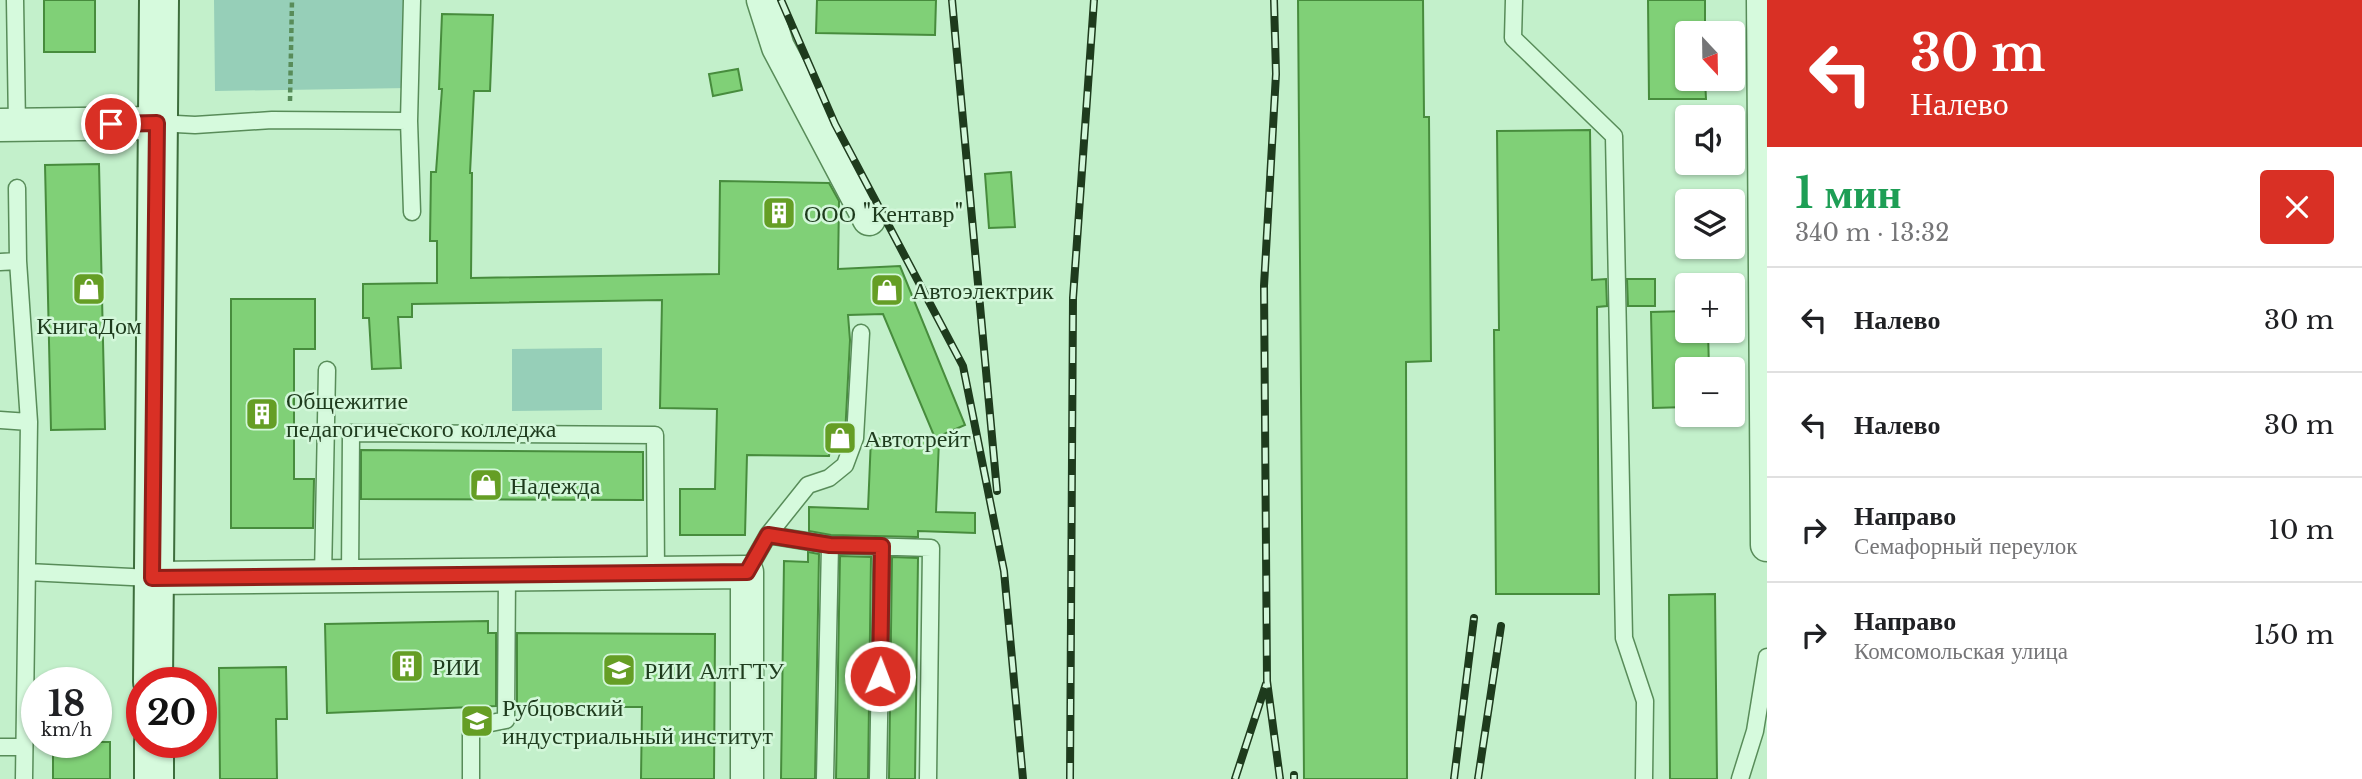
<!DOCTYPE html>
<html lang="ru">
<head>
<meta charset="utf-8">
<style>
  :root { --surface:#fff; --page:#f2f2f2; --text:#202124; --muted:#757577; --line:#e0e0e0 }
  body { margin:0; font-family:"Libre Baskerville",serif; background:var(--page); color:var(--text); height:100vh; display:flex; flex-direction:column; font-size:26px; white-space:nowrap }
  * { box-sizing:border-box; margin:0 }
  p { font-size:23px; color:var(--muted) }
  .icon { flex:none; width:38px; height:38px; fill:none; stroke:currentColor; stroke-width:2; stroke-linecap:round; stroke-linejoin:round }
  .map { position:relative; flex:1; overflow:hidden }
  .sheet { display:flex; flex-direction:column; background:var(--surface); width:595px }
  .sheet>* { flex:none }
  .banner { background:#d93025; color:#fff; overflow:hidden }
  .needle { width:46px; rotate:158deg }
  .controls { position:absolute; left:1675px; top:21px; display:grid; gap:14px }
  .controls a { display:grid; place-items:center; width:70px; height:70px; border-radius:7px; background:var(--surface); box-shadow:0 2px 5px #0004; font-size:35px }
  .speed { position:absolute; left:21px; top:667px; display:flex; gap:14px; font-size:35px; font-weight:700; text-align:center }
  .speed>* { display:grid; place-content:center; width:91px; height:91px; border-radius:50%; background:var(--surface); box-shadow:0 2px 5px #0004; line-height:1 }
  .speed small { font-size:18px; font-weight:400 }
  .speed .limit { border:10px solid #d22; background:#fff; color:#111 }
  .pin { position:absolute; display:grid; place-items:center; width:60px; height:60px; color:#fff; margin:-30px; border:4px solid #fff; border-radius:50%; box-shadow:0 2px 7px #0007 }
  .me { position:absolute; width:77px; margin:-38px; rotate:1deg; stroke-linejoin:round; filter:drop-shadow(0 0 5px #0008) }
  .turn { display:flex; align-items:center; gap:24px; height:147px; padding:0 28px; font-size:32px }
  .turn .icon { width:91px; height:91px; stroke-width:2.5 }
  .turn b { display:block; font-size:49px; line-height:60px }
  .round { display:grid; place-items:center; flex:none; width:74px; height:74px; border-radius:7px; background:var(--page) }
  .overview { display:flex; align-items:center; justify-content:space-between; height:119px; padding:0 28px }
  h1 { font-size:42px; font-weight:700; line-height:52px; color:#1e9e55 }
  ul { padding:0; list-style:none }
  li { display:flex; align-items:center; gap:21px; height:105px; padding:0 28px; border-top:2px solid var(--line) }
  li div { flex:1 }
  li b { display:block; font-size:26px }
  li em { font-style:normal }
  main { display:flex; flex:1; min-height:0 }
  .map>svg:first-child { display:block }
</style>
</head>
<body>
<main>
<div class="map">
<svg width="1767" height="779" viewBox="0 0 1767 779">
  <rect width="100%" height="100%" fill="#c3f0cb"/>
  <!-- green -->
  <path fill="#96cfb8" d="M214,0H407L408,88L215,91Z
    M602,348V410L512,411V349Z"/>
  <!-- building -->
  <path fill="#80d077" stroke="#478c3d" stroke-width="2" d="M44,0H95V52H44Z
    M817,0H936L935,35L816,33Z
    M1298,0H1423L1424,117H1429L1431,361L1406,362L1407,779H1304Z
    M1648,0H1705V33H1687V79H1705L1706,99H1649Z
    M442,14L493,15L490,91H474L470,173H472L471,278L719,274L720,181L829,183L839,201L838,269L900,266L965,425L935,438L883,314L848,315L850,340L845,436L839,450L830,449L829,456L747,455L745,535H680V489H715L717,409L660,408L662,300L412,304V317H398L401,368L372,369L369,318H363V284L437,283V241H430L431,172H436L442,89H439Z
    M738,69L742,90L713,96L709,74Z
    M1590,130L1592,280L1606,279L1607,306L1597,307L1599,594H1496L1494,330H1499L1497,131Z
    M99,164L105,429L51,430L45,165Z
    M1011,172L1015,227L989,228L985,174Z
    M1627,279H1655V306H1628Z
    M231,299H315V349H294V479H314L313,528H231Z
    M1687,311V331H1708L1709,369H1687V407L1653,408L1651,312Z
    M871,438L939,441L936,512L975,513V533L918,531V537L831,535L809,531V507L868,509Z
    M361,450L643,452V500L361,499Z
    M808,552L819,554L815,779H781L784,561L808,562Z
    M840,556L871,557L868,779H836Z
    M892,557L918,558L915,779H889Z
    M1715,594L1717,779H1670L1669,595Z
    M488,621V633H496V706L327,713L325,624Z
    M517,633L715,634L714,779H641L642,707H517Z
    M286,667L287,719H276L277,779H220L219,668Z
    M53,742H110V779H53Z"/>
  <g fill="none" stroke-linecap="round" stroke-linejoin="round">
    <defs>
      <path id="lane" d="M15,0L17,125
        M1514,0L1513,38L1614,136L1624,638L1645,701L1644,779
        M157,123L195,125L272,120L409,121
        M17,188L18,261
        M412,212L409,121L412,0
        M0,262L18,261L29,422L24,779
        M0,420L29,422
        M768,535L808,485L829,478L845,465L855,438L861,333
        M830,545L931,548L928,779
        M27,572L152,578
        M747,572L768,535L830,545L825,779
        M323,577L327,370
        M350,578L351,433L655,435L656,572
        M0,747H24
        M471,779V727L506,720L507,573
        M878,779L882,546
        M1740,779L1755,731L1767,657"/>
      <path id="street" d="M763,0L778,47L869,219
        M1763,0L1767,545
        M0,125L157,123
        M152,578L747,572V779"/>
      <path id="secondary" d="M153,682L159,0
        M154,742V779"/>
    </defs>
    <!-- lane casing -->
    <use href="#lane" stroke="#588c59" stroke-width="19"/>
    <!-- street casing -->
    <use href="#street" stroke="#588c59" stroke-width="35"/>
    <!-- secondary casing -->
    <use href="#secondary" stroke="#3d6d3c" stroke-width="42"/>
    <!-- path -->
    <path stroke="#588c59" stroke-width="4.5" stroke-dasharray="5 3.5" stroke-linecap="butt" d="M290,101L292,0"/>
    <!-- lane -->
    <use href="#lane" stroke="#d6fadd" stroke-width="16"/>
    <!-- street -->
    <use href="#street" stroke="#d6fadd" stroke-width="32"/>
    <!-- secondary -->
    <use href="#secondary" stroke="#d6fadd" stroke-width="38"/>
    <defs>
      <path id="rail" d="M781,0L835,124L963,366L1004,571L1023,779
        M952,0L997,491
        M1274,0L1276,74L1264,286L1267,681L1280,779
        M1294,775V779
        M1070,779L1073,298L1094,0
        M1235,779L1266,684
        M1454,779L1474,618
        M1478,779L1501,626"/>
    </defs>
    <!-- rail casing -->
    <use href="#rail" stroke="#1e3b1d" stroke-width="8"/>
    <!-- rail -->
    <use href="#rail" stroke="#d3f7da" stroke-width="5" stroke-dasharray="16" stroke-linecap="butt"/>
  </g>
  <g fill="none" stroke-linecap="round" stroke-linejoin="round">
    <defs>
      <path id="route" d="M111,124L157,123L152,578L747,572L768,535L830,545L882,546L880,676"/>
    </defs>
    <!-- route casing -->
    <use href="#route" stroke="#8d1f18" stroke-width="18"/>
    <!-- route -->
    <use href="#route" stroke="#d93025" stroke-width="12"/>
  </g>
  <!-- icons -->
  <defs>
    <symbol id="building-square" viewBox="-11 -11 22 22"><rect x="-9" y="-9" width="18" height="18" rx="4" fill="#659e25" stroke="#d3f7da"/><path d="M-4-6H4V6H1V3H-1V6H-4ZM-2.5-4.3h1.7v1.8h-1.7ZM.8-4.3h1.7v1.8H.8ZM-2.5-1h1.7V.8h-1.7ZM.8-1h1.7V.8H.8Z" fill="#fff"/></symbol>
    <symbol id="shop-square" viewBox="-11 -11 22 22"><rect x="-9" y="-9" width="18" height="18" rx="4" fill="#659e25" stroke="#d3f7da"/><path d="M-5-2.5h2.3a2.7 3.5 0 0 1 5.4 0H5L5.5 6h-11ZM-1.5-2.5h3a1.5 2.3 0 0 0-3 0Z" fill="#fff"/></symbol>
    <symbol id="university-square" viewBox="-11 -11 22 22"><rect x="-9" y="-9" width="18" height="18" rx="4" fill="#659e25" stroke="#d3f7da"/><path d="M0-5L7-2L0 1L-7-2ZM-4 1L0 2.5L4 1V4Q0 6-4 4Z" fill="#fff"/></symbol>
  </defs>
  <g fill-rule="evenodd">
    <use href="#building-square" x="760" y="194" width="38" height="38"/>
    <use href="#shop-square" x="70" y="270" width="38" height="38"/>
    <use href="#shop-square" x="868" y="271" width="38" height="38"/>
    <use href="#building-square" x="243" y="395" width="38" height="38"/>
    <use href="#shop-square" x="821" y="419" width="38" height="38"/>
    <use href="#shop-square" x="467" y="466" width="38" height="38"/>
    <use href="#building-square" x="388" y="647" width="38" height="38"/>
    <use href="#university-square" x="600" y="651" width="38" height="38"/>
    <use href="#university-square" x="458" y="702" width="38" height="38"/>
  </g>
  <g text-anchor="middle" dominant-baseline="central" stroke-width="5" stroke-linejoin="round" paint-order="stroke">
    <!-- poi labels -->
    <g font-size="24" fill="#1e3b1d" stroke="#d3f7da" text-anchor="start">
      <text x="804" y="213">ООО "Кентавр"</text>
      <text x="912" y="290">Автоэлектрик</text>
      <text x="89" y="325" text-anchor="middle">КнигаДом</text>
      <text x="286" y="400">Общежитие<tspan x="286" dy="28">педагогического колледжа</tspan></text>
      <text x="864" y="438">Автотрейт</text>
      <text x="510" y="485">Надежда</text>
      <text x="432" y="666">РИИ</text>
      <text x="644" y="670">РИИ АлтГТУ</text>
      <text x="502" y="707">Рубцовский<tspan x="502" dy="28">индустриальный институт</tspan></text>
    </g>
  </g>
</svg>
<div class="controls">
<a><svg class="needle" viewBox="-14 -14 28 28"><path d="M0-13l5 13h-10z" fill="#e53935"/><path d="M0 13l5-13h-10z" fill="#757577"/></svg></a>
<a><svg class="icon" aria-label="sound" viewBox="0 0 24 24"><path d="M4 9h4l5-4v14l-5-4H4zM17 9q2 3 0 6"/></svg></a>
<a><svg class="icon" aria-label="layers" viewBox="0 0 24 24"><path d="M12 4l9 5-9 5-9-5zM3 14l9 5 9-5"/></svg></a>
<a>+</a>
<a>−</a>
</div>
<div class="speed"><div>18<small>km/h</small></div><div class="limit">20</div></div>
<div class="pin" style="left:111px;top:124px;background:#d93025"><svg class="icon" aria-label="arrive" viewBox="0 0 24 24"><path d="M6 21V4h12l-3 4 3 4H6"/></svg></div>
<svg class="me" style="left:880px;top:676px" viewBox="-20 -20 40 40"><circle r="17" fill="#d93025" stroke="#fff" stroke-width="3"/><path d="M0-11L8 9 0 5-8 9z" fill="#fff"/></svg>
</div>
<section class="sheet">
<div class="banner">
<div class="turn"><svg class="icon" aria-label="left" viewBox="0 0 24 24"><path d="M17 20v-9H6M10 6l-5 5 5 5"/></svg><div><b>30 m</b>Налево</div></div>
</div>
<div class="overview"><div><h1>1 мин</h1><p>340 m · 13:32</p></div><a class="round" style="background:#d93025;color:#fff"><svg class="icon" aria-label="close" viewBox="0 0 24 24"><path d="M6 6l12 12M18 6L6 18"/></svg></a></div>
<ul>
<li><svg class="icon" aria-label="left" viewBox="0 0 24 24"><path d="M17 20v-9H6M10 6l-5 5 5 5"/></svg><div><b>Налево</b></div><em>30 m</em></li>
<li><svg class="icon" aria-label="left" viewBox="0 0 24 24"><path d="M17 20v-9H6M10 6l-5 5 5 5"/></svg><div><b>Налево</b></div><em>30 m</em></li>
<li><svg class="icon" aria-label="right" viewBox="0 0 24 24"><path d="M7 20v-9h11M14 6l5 5-5 5"/></svg><div><b>Направо</b><p>Семафорный переулок</p></div><em>10 m</em></li>
<li><svg class="icon" aria-label="right" viewBox="0 0 24 24"><path d="M7 20v-9h11M14 6l5 5-5 5"/></svg><div><b>Направо</b><p>Комсомольская улица</p></div><em>150 m</em></li>
</ul>
</section>
</main>
</body>
</html>
